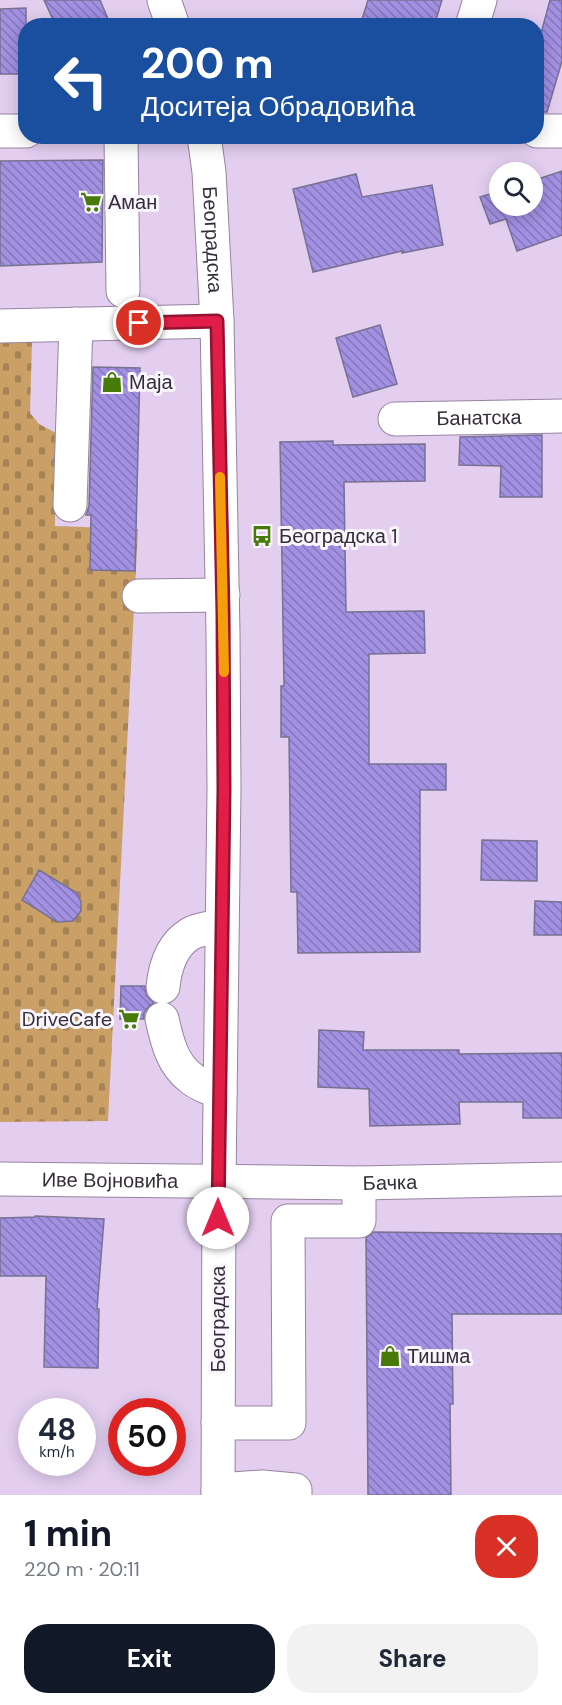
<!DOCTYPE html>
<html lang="en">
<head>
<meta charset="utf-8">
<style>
  :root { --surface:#fff; --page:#f2f2f3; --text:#1f2937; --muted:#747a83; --accent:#111827 }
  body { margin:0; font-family:"DM Sans",sans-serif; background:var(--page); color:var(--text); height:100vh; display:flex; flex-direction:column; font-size:22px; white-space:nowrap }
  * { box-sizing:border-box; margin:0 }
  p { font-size:20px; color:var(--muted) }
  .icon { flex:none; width:33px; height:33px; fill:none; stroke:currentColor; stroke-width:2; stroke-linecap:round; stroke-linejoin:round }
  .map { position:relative; height:1495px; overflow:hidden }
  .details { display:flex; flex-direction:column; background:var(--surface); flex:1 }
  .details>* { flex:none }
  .top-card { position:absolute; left:18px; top:18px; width:526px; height:126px; border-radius:24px; box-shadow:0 3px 15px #0003; background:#1a4fa0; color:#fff; overflow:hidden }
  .tools { position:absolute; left:489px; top:162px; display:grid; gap:12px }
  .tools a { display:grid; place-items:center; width:54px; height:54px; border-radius:50%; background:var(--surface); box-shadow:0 3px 15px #0003; font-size:30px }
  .speed { position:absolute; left:18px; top:1398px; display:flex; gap:12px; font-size:30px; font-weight:700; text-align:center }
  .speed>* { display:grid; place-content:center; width:78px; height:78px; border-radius:50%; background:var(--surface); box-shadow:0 3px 15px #0003; line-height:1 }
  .speed small { font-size:15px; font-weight:400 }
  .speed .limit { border:9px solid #d22; background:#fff; color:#111 }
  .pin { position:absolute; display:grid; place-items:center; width:51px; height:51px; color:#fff; margin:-26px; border:3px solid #fff; border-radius:50%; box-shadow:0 2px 6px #0007 }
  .me { position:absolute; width:66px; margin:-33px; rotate:0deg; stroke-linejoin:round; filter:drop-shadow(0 0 4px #0008) }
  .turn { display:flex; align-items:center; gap:21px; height:126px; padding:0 24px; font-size:27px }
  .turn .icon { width:78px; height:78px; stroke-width:2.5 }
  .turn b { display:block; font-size:42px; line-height:51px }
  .round { display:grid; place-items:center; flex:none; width:63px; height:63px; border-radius:24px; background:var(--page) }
  .overview { display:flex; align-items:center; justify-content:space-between; height:102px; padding:0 24px }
  h1 { font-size:36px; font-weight:800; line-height:45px; color:var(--accent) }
  .button { display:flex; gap:12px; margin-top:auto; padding:12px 24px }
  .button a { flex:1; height:69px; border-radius:24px; background:var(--accent); color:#fff; font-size:24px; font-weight:800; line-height:69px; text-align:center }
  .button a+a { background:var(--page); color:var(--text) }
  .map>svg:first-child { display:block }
</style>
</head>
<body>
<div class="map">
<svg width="562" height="1495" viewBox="0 0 562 1495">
  <defs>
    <pattern id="cemetery-stones" width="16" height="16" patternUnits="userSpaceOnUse" patternTransform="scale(1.5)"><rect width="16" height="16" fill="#cba067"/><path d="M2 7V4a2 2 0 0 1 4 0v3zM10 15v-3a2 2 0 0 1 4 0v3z" fill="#a68356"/></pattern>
    <pattern id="building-back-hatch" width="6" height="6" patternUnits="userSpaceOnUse" patternTransform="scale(1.5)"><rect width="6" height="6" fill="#a290e3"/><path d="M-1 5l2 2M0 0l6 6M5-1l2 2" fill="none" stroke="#8576b9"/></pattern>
  </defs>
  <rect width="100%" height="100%" fill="#e3cef0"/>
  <!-- cemetery -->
  <path fill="url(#cemetery-stones)" d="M32,342L30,413L39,424L56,433L55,526L138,529L108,1121L0,1122V343Z"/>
  <!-- building -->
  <path fill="url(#building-back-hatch)" stroke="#777192" stroke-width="1.5" d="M44,0H100L111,26H56Z
    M368,0H442L434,26H360Z
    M550,0H562V61L547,112H537V48Z
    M26,8V74H0V9Z
    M103,160L102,262L0,266V161Z
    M562,171V235L517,251L506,219L490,224L480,197L500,191V206H532V181Z
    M356,174L362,197L432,185L443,245L402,253V251L313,272L293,189Z
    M380,325L397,384L353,397L336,338Z
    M93,367L140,368L135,571L90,570L91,515H86L89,506Z
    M542,435V497H500L501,466L459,465L460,437Z
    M333,441V445L425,444V481L344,482L346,612L424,611L425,653L369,654V764H446V790H420V952L298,953L297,892H291L289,737H281V686H284L280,442Z
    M482,840L537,841V881L481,880Z
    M39,870L77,893L81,902V911L73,921L57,922L22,900Z
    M535,901L562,902V935H534Z
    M121,986H145L146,995L154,1003L149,1006L144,1013V1019H120Z
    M319,1030L364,1032L363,1050H459V1054L562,1053V1118H523V1102H459L460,1124L370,1126L369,1089L318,1087Z
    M35,1216L104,1219L97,1309H99L98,1368L44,1367L46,1276H0V1218L35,1217Z
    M374,1232L562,1234V1314H452L453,1404H450L451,1495H368L366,1238Z"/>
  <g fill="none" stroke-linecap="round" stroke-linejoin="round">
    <defs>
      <g id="minor">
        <path d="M472,26L480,0"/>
        <path d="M0,131H26"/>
        <path d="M537,131H562"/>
        <path d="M121,136L123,291"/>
        <path d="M0,326L217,321"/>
        <path id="s1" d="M395,419L562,416"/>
        <path d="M70,505L76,324"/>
        <path d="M139,596L223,595"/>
        <path d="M163,987C165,967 172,945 190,934C198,929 212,928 222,926"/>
        <path d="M162,1019C167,1041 172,1064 191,1078C198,1085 211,1088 220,1093"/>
        <path id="s2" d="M0,1179L359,1183L562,1179"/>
        <path d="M218,1423H289L288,1221H359V1183"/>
        <path d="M218,1490L262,1487L295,1490V1495"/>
      </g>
      <g id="major">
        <path d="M164,0L173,26"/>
        <path id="s3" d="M204,136L209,172L217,321L223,633L224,789L219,1182L218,1495"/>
      </g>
    </defs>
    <!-- minor casing -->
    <use href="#minor" stroke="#9783a2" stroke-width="35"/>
    <!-- major casing -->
    <use href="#major" stroke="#9783a2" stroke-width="35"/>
    <!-- minor -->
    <use href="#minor" stroke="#fff" stroke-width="33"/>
    <!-- major -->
    <use href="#major" stroke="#fff" stroke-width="33"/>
  </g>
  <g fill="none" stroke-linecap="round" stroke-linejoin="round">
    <defs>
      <path id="route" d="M139,323L217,321L223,613L224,789L218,1218"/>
    </defs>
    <!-- route casing -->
    <use href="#route" stroke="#92132f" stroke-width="15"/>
    <!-- route -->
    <use href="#route" stroke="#e11d48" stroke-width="10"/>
    <!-- slow -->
    <path stroke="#f59e0b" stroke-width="10" d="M220,477L224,672"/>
  </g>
  <!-- icons -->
  <defs>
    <symbol id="supermarket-bare" viewBox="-9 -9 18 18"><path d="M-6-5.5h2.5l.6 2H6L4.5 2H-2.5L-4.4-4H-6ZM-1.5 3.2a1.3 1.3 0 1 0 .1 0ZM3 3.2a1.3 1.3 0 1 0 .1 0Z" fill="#467a09" stroke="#faf6fd" stroke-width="2.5" paint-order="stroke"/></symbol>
    <symbol id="shop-bare" viewBox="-9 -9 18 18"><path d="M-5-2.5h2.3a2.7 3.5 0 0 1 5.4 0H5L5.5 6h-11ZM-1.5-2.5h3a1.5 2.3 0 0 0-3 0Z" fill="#467a09" stroke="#faf6fd" stroke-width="2.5" paint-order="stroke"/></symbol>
    <symbol id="bus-bare" viewBox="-9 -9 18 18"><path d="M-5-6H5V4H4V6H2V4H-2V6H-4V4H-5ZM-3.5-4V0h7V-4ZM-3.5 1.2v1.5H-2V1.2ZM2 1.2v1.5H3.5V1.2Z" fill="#467a09" stroke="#faf6fd" stroke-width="2.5" paint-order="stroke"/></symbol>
  </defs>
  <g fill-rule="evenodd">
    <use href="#supermarket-bare" x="76" y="187" width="30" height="30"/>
    <use href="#shop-bare" x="97" y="367" width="30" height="30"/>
    <use href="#bus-bare" x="247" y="521" width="30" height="30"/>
    <use href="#supermarket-bare" x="114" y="1004" width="30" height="30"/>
    <use href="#shop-bare" x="375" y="1341" width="30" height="30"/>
  </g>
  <g text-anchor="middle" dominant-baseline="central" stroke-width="6" stroke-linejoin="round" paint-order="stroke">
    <!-- poi labels -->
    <g font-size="20" fill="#352d3a" stroke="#faf6fd" text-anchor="start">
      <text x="108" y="202">Аман</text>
      <text x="129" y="382">Маја</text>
      <text x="279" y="536">Београдска 1</text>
      <text x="112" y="1019" text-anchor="end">DriveCafe</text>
      <text x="407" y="1356">Тишма</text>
    </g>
    <!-- street labels -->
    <g font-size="20" fill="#352d3a" stroke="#faf6fd">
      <text stroke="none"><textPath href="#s3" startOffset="104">Београдска</textPath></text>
      <text stroke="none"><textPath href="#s1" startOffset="84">Банатска</textPath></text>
      <text stroke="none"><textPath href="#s2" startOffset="110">Иве Војновића</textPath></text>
      <text stroke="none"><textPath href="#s2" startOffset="390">Бачка</textPath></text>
      <text transform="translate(218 1319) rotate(-90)">Београдска</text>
    </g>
  </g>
</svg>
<div class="tools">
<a><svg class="icon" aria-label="search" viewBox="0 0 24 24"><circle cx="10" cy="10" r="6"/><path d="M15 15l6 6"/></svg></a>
</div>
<div class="speed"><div>48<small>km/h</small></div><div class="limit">50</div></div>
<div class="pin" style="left:139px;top:323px;background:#d93025"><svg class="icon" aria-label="arrive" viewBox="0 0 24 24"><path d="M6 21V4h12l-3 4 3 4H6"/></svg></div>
<svg class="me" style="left:218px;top:1218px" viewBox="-20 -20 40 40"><circle r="19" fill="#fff"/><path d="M0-13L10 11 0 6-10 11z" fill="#e11d48"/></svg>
<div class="top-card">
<div class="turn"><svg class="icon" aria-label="left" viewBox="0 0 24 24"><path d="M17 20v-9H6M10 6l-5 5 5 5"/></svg><div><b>200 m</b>Доситеја Обрадовића</div></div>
</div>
</div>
<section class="details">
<div class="overview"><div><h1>1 min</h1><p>220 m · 20:11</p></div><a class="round" style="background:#d93025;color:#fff"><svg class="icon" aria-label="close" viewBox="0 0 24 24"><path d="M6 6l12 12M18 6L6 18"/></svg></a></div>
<div class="button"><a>Exit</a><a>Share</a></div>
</section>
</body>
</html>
